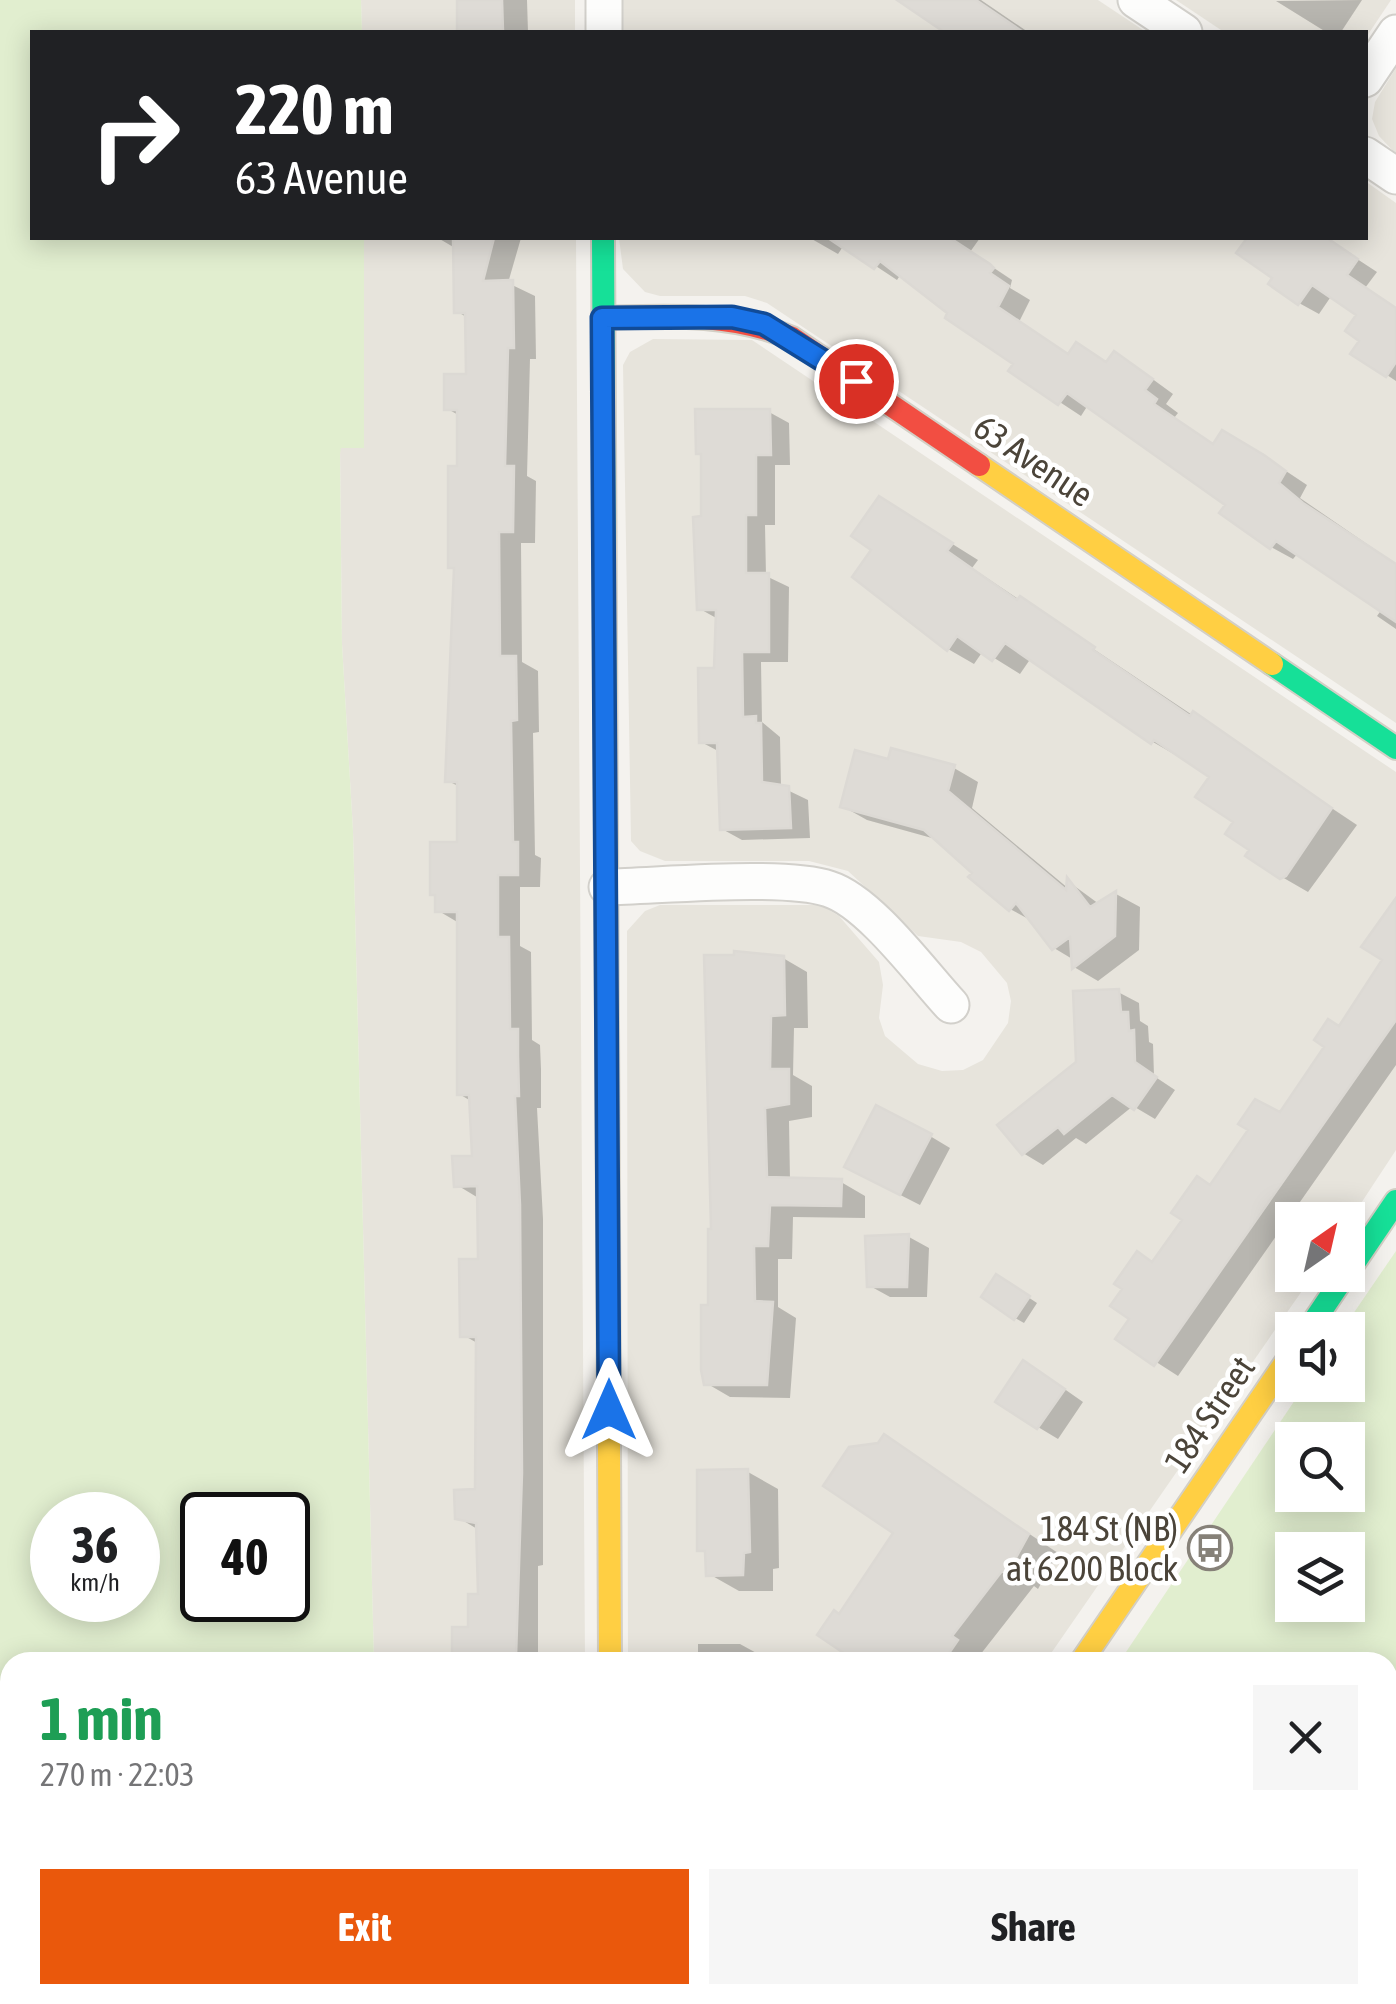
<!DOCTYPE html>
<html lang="en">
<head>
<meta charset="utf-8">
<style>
  :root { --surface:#fff; --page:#f6f6f6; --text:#202124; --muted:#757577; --accent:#ea580c }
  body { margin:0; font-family:"Asap Condensed",sans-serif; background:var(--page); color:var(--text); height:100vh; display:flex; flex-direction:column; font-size:38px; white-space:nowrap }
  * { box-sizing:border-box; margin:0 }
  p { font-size:32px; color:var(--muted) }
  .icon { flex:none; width:55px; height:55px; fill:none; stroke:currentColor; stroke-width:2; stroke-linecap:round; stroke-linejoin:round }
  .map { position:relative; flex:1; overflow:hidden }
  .side { position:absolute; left:0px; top:1652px; width:1398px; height:352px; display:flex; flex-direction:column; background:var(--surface); border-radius:30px 30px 0 0; box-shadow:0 5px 25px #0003 }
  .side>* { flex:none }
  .top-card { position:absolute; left:30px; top:30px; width:1338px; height:210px; border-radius:0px; box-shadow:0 5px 25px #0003; background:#202124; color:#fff; overflow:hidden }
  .needle { width:65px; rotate:34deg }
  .tools { position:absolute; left:1275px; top:1202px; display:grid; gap:20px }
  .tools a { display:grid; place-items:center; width:90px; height:90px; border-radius:0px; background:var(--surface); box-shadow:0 5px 25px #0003; font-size:50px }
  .speed { position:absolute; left:30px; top:1492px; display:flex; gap:20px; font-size:50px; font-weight:700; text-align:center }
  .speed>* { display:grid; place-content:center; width:130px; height:130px; border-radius:50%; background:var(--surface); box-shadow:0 5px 25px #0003; line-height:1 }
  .speed small { font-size:25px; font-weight:400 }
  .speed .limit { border:5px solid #111; border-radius:15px; background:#fff; color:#111 }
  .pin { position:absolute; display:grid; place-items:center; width:85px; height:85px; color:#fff; margin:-42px; border:5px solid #fff; border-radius:50%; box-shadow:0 2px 10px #0007 }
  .me { position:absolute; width:110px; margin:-55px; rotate:0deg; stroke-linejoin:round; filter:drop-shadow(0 0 8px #0008) }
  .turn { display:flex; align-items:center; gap:35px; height:210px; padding:0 40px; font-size:45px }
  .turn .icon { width:130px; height:130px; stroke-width:2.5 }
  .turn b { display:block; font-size:70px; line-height:85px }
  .round { display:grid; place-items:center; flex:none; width:105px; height:105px; border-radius:0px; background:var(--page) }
  .headline { display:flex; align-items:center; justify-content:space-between; height:170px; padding:0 40px }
  h1 { font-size:60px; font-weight:700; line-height:75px; color:#1e9e55 }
  .primary-button { display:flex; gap:20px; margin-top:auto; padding:20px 40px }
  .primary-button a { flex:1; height:115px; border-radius:0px; background:var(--accent); color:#fff; font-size:40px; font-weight:700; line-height:115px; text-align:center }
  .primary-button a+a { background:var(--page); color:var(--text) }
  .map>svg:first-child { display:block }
</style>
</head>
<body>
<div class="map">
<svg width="1396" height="2004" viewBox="0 0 1396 2004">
  <rect width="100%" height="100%" fill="#f4f2ee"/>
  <!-- residential -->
  <path fill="#e7e4dc" d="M361,0H575V32H362Z
    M618,0H1098L1146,32H618Z
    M1176,0H1391L1365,39V32H1224Z
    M1396,68V154L1379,136L1372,119L1375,102Z
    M1365,181L1396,203V723L767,303L745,296H660L645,292L623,269L619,238H1365Z
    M364,238H576L585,1662H374L353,831L342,644L340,448H364Z
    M653,339L752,340L1396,772V1150L1348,1223L1292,1220V1275H1313L1045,1662H628L627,931L645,911L660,905H821L839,916L879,962L883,985L879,1018L885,1036L918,1064L942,1071L963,1070L983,1060L1008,1023L1011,1001L1007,983L981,952L961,942L918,936L848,871L809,861H665L640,851L631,841L623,365L630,352Z
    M1388,1834L1396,1840V2004H881L888,1995H1388Z
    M380,1995H671L684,2004H380Z"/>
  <!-- green -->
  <path fill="#e1eecf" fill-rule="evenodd" d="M0,0H361L362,32H32V238H364V448H341L340,454L342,644L353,831L374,1662H10V1995H380V2004H0ZM138,1515V1600H52V1515ZM202,1515H288V1600H202Z
    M1396,1251V1840L1388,1834V1662H1125L1124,1655L1305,1385H1348V1330H1342ZM1292,1440H1348V1495H1292ZM1348,1550V1605H1292V1550Z"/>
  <!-- shadow -->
  <path fill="#0003" d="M460,0H527L528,32H464L460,30Z
    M900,0H981L1028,32H946Z
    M1362,0L1341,32H1326L1276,1Z
    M739,30L743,32H708V31Z
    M438,238H521L508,283L535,296L536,359H530L527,476L536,481L535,543H521L522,662L538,671L539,732L533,733L535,855L541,858L540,887H520V946L531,952L532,1040L540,1045L541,1069V1108H537L543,1219V1565L538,1566V1662H455V1630H471L481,1596L479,1530L457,1517L478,1491L479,1344L463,1335L481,1262L480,1199L457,1185L474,1158L471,1101L459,1094V923L437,910L460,844V787L448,781L456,570L450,567L460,416L446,408L469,377L468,318L456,311L455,248Z
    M810,238H980L970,252L1012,280L1010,288L1030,300L1019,322L1069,356L1136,367L1173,394L1166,404L1178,413L1174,418L1214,445L1223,433L1286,471L1307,485L1300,498L1396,564V629L1377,616L1382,609L1298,553L1293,559L1271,547L1228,505L1088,405L1081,416L1011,370L1016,363L901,274L897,280L844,245L838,254Z
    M1251,238H1325L1377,272L1365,288L1396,309V381L1387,375L1362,340L1359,314L1332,295L1319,314L1299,303L1275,277L1239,253Z
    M769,412L789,423L790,465H775V525H765L766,576L789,587L788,662H761L762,722L780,737L781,787L808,800L810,838L742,840L722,829L720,752L701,742L716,670L718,619L700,609L704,519Z
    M906,515L978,560L972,568L1357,825L1308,892L1282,877L1253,849L1212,776L1153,742L1031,658L1020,674L983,651L974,664L948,649Z
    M889,762L954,768L978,782L972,808L1069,889V882L1099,904L1116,894L1140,907L1139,950L1098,981L1074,967V960L1054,948L1034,922L1010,909L939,840L867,820L842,806Z
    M1396,902V1065L1178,1376L1119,1338L1132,1318L1154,1264L1212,1187L1281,1115L1385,959Z
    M783,958L807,972L808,1028H794L793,1075L812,1086V1117L789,1121L790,1180L841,1182L865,1196V1218L793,1217L792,1259H778V1307L796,1318L790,1398L730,1397L706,1383L714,1231Z
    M1118,992L1139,1003L1140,1021L1148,1026L1149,1042L1153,1044L1154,1076L1175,1090L1155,1119L1133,1106L1086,1144L1076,1138L1043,1165L1023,1153Z
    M930,1136L950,1148L920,1205L867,1178Z
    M909,1237L929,1248L927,1297H890L870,1286Z
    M997,1277L1037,1303L1024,1323L1015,1318Z
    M1043,1374L1083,1402L1058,1439L1038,1427Z
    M884,1437L1058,1553L1038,1589L1034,1586L980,1655L987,1659L985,1662H862L821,1635L840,1617L896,1533L879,1445Z
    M748,1472L778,1489L779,1568L773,1569V1591H739L709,1574L708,1554L699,1549Z
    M698,1644H740L760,1655V1662H698Z
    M1396,1888V2001L1379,1995H1388V1894Z
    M501,1995H583L589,2004H507Z
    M1040,1995H1093L1088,2004H1053Z
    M1237,1995H1339L1344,2004H1242Z"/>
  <!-- building -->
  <path fill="#dedbd6" stroke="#dcd9d4" stroke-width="2.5" d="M457,0H502L503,31H457Z
    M897,0H976L1023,32H944Z
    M453,238H494L483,281L513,280L514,348H508L505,466H514L513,532H499L500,656H516L517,720L511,721L513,842H518V875H498V937H509L510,1029H518V1055L519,1096H515L520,1205L522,1473L516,1657L452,1654V1627H468V1594H478L476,1523L455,1519L454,1490L475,1489L476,1337H460L459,1259H478L477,1186L454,1187L452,1156H472L469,1095H457V912H435V895H430V842H457V782H445L454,568H448V466H457V410H444V374H466L465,313H454Z
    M828,238H950L990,264L994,268L990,273L1009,286L998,307L1068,354L1076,342L1106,362L1114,351L1153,379L1145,390L1157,399L1154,404L1213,444L1222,430L1264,455L1286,471L1279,483L1303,503L1396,564V622L1276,541L1270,549L1219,513L1225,505L1067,393L1058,405L1008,371L1013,364L945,318L947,313L880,261L874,269Z
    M1247,238H1327L1358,259L1347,275L1396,308V362L1386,377L1350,354L1359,341L1345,331L1356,315L1312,285L1298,305L1268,284L1272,278L1236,253Z
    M695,409H770L771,455H756V515H746V573H769V652H742L743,717L756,716V723H761L762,782L789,786L791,828L720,830L717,743H699L698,668H714L716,610H697L693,517L701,516V454H696Z
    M879,496L953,543L947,551L1017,600L1020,596L1095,647L1093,650L1190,716L1193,711L1332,808L1286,876L1280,879L1245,856L1249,850L1225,834L1233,822L1195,797L1209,777L1154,740L1151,744L1005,643L992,661L957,636L947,651L852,577L871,550L851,536Z
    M891,748L955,765L948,791L1066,890L1067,877L1090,907L1116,891L1115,936L1072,969L1070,937L1052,950L1016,903L1009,911L968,877L972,873L924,830L840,807L855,750L888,759Z
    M1396,898V1020L1154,1366L1115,1339L1129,1319L1110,1306L1122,1289L1114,1284L1137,1251L1152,1262L1182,1220L1171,1213L1197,1176L1210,1185L1248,1130L1238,1124L1255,1099L1280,1112L1324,1047L1314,1040L1328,1019L1339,1026L1382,960L1361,947Z
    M734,951L784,956L785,1015L771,1016L770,1069H789V1104L765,1108L767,1177L842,1179L841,1206L770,1205L768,1246H754L755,1301L773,1302L767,1385H704L701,1370V1305H708V1229H711L704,955H734Z
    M1119,989L1121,1012H1128L1129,1031L1134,1030L1135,1062L1157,1077L1134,1110L1112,1095L1064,1134L1058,1127L1022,1155L997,1125L1076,1062L1073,991Z
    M876,1105L932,1134L900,1195L844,1167Z
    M909,1234L907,1287H867L865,1236Z
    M996,1274L1030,1296L1014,1320L981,1297Z
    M1023,1360L1065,1389L1037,1429L995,1402Z
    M884,1434L1029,1534L1007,1574L1002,1571L952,1636L958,1640L943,1662H857L817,1635L834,1610L839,1614L893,1533L823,1486L849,1447L878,1443Z
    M748,1469L750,1552L744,1553L743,1575L706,1576L705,1551H697V1470Z"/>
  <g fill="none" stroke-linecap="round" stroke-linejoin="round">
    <defs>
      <path id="street" d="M1136,0L1184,32
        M604,32V0
        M1365,79L1396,33
        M1365,155L1396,176
        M607,887C660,886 784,874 829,889C870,902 922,974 951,1005
        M707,1995L720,2004"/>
      <path id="fast" d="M603,238L608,1222
        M1272,664L1396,748
        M1348,1272L1396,1201
        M1308,1330L1345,1275
        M847,2004L853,1995"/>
      <path id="slow" d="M979,465L1272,664
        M608,1222L610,1662
        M1081,1662L1292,1353"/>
      <path id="jam" d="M603,318C668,316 730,312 792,338L979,465"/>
    </defs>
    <!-- street casing -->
    <use href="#street" stroke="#d2d0cb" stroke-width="39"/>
    <!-- fast casing -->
    <use href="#fast" stroke="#d3cfc5" stroke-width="26"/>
    <!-- slow casing -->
    <use href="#slow" stroke="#d3cfc5" stroke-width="26"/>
    <!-- jam casing -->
    <use href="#jam" stroke="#d3cfc5" stroke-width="26"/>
    <!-- street -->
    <use href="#street" stroke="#fdfdfc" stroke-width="35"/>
    <!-- fast -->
    <use href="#fast" stroke="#16e098" stroke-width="22"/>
    <!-- slow -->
    <use href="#slow" stroke="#ffcf43" stroke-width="22"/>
    <!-- jam -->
    <use href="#jam" stroke="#f24e42" stroke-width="22"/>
  </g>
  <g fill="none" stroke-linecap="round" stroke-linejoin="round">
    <defs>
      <path id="route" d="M609,1410L602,318L732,317L764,324L856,381"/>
    </defs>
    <!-- route casing -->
    <use href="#route" stroke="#114b97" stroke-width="25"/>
    <!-- route -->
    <use href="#route" stroke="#1a73e8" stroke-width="18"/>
  </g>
  <!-- icons -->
  <defs>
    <symbol id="bus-ring" viewBox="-11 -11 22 22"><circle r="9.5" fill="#fff" stroke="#868178" stroke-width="1.5"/><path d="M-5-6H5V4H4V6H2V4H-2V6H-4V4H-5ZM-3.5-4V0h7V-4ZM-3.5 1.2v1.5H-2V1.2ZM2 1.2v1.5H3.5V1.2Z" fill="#868178"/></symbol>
  </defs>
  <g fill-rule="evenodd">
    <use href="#bus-ring" x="1185" y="1523" width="50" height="50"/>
  </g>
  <g text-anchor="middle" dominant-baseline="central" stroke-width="9" stroke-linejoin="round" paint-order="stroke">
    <!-- street labels -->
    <g font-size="35" fill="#4b4439" stroke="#fff">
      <text transform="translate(1034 460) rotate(34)">63 Avenue</text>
      <text transform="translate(1209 1414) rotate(-56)">184 Street</text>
    </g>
    <!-- poi labels -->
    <g font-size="35" fill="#4b4439" stroke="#fff" text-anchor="end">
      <text x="1178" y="1528">184 St (NB)<tspan x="1178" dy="40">at 6200 Block</tspan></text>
    </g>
  </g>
</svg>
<div class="tools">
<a><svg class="needle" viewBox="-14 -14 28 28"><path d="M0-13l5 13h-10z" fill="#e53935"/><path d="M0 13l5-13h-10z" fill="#757577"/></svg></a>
<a><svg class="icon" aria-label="sound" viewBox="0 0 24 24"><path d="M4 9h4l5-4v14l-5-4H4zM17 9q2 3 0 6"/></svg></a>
<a><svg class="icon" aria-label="search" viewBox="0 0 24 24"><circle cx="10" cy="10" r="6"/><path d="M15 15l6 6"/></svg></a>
<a><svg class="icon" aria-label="layers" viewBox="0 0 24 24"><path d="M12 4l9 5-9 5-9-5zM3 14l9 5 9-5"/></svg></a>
</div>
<div class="speed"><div>36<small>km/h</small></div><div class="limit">40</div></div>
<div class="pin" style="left:856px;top:381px;background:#d93025"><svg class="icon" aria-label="arrive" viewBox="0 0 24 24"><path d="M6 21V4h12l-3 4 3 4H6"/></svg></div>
<svg class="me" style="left:609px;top:1410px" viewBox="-20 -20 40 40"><path d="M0-17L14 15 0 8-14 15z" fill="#1a73e8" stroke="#fff" stroke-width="4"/></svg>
<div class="top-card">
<div class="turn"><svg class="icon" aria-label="right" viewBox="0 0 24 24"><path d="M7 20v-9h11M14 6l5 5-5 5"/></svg><div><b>220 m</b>63 Avenue</div></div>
</div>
<section class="side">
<div class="headline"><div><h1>1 min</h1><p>270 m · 22:03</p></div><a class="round"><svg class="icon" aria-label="close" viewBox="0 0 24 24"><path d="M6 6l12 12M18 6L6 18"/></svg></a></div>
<div class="primary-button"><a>Exit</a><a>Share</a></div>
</section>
</div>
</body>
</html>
